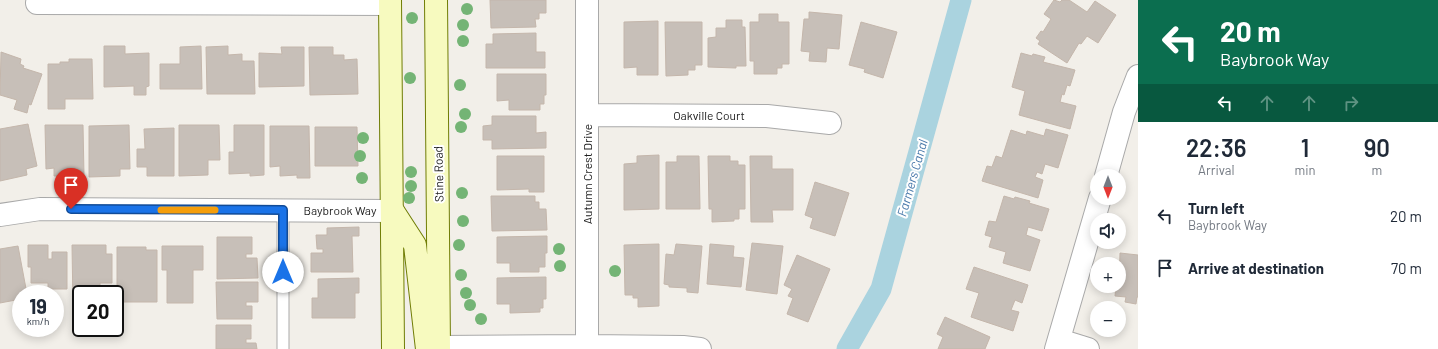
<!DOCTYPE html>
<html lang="en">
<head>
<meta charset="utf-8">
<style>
  :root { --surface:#fff; --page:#f6f6f7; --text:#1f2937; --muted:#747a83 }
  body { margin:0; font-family:Barlow,sans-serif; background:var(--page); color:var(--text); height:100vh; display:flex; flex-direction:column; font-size:15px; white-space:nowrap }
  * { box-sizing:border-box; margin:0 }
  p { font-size:13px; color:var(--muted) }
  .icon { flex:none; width:22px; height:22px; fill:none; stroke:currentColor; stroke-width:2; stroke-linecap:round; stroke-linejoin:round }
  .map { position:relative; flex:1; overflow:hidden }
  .side { display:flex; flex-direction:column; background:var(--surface); width:300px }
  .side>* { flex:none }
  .banner { background:#0b6e4f; color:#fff; overflow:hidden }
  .needle { width:26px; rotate:180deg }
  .controls { position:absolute; left:1090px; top:169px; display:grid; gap:8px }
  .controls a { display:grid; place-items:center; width:36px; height:36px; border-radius:50%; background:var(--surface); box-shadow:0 2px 10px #0003; font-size:20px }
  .speed { position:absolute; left:12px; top:285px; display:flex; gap:8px; font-size:20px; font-weight:700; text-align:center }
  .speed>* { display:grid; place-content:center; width:52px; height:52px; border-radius:50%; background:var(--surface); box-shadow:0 2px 10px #0003; line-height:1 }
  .speed small { font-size:10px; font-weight:400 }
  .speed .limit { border:2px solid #111; border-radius:6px; background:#fff; color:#111 }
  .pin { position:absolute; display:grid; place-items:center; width:34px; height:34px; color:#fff; margin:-41px -17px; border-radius:50% 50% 50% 0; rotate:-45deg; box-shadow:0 0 4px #0007 }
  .pin .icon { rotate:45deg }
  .me { position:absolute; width:44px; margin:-22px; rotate:0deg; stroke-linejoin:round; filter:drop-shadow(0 0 3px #0008) }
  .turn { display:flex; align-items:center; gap:14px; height:84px; padding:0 16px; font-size:18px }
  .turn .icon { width:52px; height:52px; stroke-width:2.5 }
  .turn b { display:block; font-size:28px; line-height:34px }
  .lanes { display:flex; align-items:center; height:38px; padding:0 16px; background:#0003; justify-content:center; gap:20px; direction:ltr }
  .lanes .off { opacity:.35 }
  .eta { display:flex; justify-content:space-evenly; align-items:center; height:68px; text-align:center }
  .eta b { font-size:24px; font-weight:600; line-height:28px }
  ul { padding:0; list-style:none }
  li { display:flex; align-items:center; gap:12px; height:52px; padding:0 16px }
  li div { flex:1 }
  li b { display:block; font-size:15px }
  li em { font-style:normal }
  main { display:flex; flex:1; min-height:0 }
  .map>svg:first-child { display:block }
</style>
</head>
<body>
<main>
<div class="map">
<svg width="1138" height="349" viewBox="0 0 1138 349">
  <rect width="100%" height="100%" fill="#f2efe9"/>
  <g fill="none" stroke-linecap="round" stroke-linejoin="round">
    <!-- canal -->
    <path stroke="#aad3df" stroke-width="21" d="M847,349L881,289L961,0"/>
  </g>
  <!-- building -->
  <path fill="#c7bfb8" stroke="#c4b6ab" d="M490,0H546V13H539V19H535L536,27L491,28Z
    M1054,0L1060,2L1062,0H1069L1087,12L1095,1L1116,15L1098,43L1087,36L1081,44L1079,43L1067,63L1038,44L1040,41L1036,38L1041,31L1043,32L1051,19L1044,14Z
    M809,12L842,15L839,49L827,48L826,62L809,61L810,52L801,51L804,19H809Z
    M759,14H778V22H789V64H782V68H777V74H754V61H750V22H759Z
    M726,20H742V27H745L746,66H736V68L708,67V38L716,37V28H726Z
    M658,21V75H637V67L624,68V22Z
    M665,22H702V65H695V70H688V75L666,76Z
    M861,22L897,32L883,78L864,72L865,69L849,65Z
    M536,33V52H545V68H486V44H493V34Z
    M104,46H125V54L149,53V86L146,87V95H134V86L104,87Z
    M201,46L202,89H160V64H180V47Z
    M228,46V55L242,54V61H254L255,94H207L206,47Z
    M281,47H304V86L259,87V53L282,54Z
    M309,47H333V55H344V60L357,59L358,94L310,95Z
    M1,52L21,59L20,64L24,66L23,68L42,74L31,105L29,104L27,113L14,109L17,100L0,95Z
    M1021,53L1032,56L1033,54L1045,57L1043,62L1075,70L1070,86L1067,85L1064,95L1062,94L1060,102L1076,106L1070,129L1019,115L1025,91L1012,87Z
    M69,59H92L93,99H65V109H48V64H60V62H69Z
    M497,74H546V95H544V104H540V110H509V100L497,101Z
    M492,116H536V133L546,132V148L492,149V140H483V126L492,125Z
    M28,124L37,166L26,169L27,175L0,181V129Z
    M45,125H83L84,176H54V168L46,169Z
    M129,125L130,169H120V176L89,177V126Z
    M179,125H219L220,160H208V175L179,176Z
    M234,125H264V175L250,176V173L229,174V152H234Z
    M270,126H309L310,178H297V175L280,176V166L270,167Z
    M315,127H357L358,166H315Z
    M174,128V176H147V167H137V149H145L144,129Z
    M1046,129L1068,135L1058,168L1045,164L1042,174L1037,172L1035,177L1043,180L1038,198L982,181L987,166L992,167L996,156L1002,158L1011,130L1026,135L1027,131L1044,136Z
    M659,155V209L624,210V164L637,163V156Z
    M497,156H544V192H529V189L497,190Z
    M677,156H699L700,209H666V162H677Z
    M708,156H730V161H738V165H745V209H739V219H734V221L712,222V209H709Z
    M750,156H772V169H793V210H772L773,222H751Z
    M815,182L849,193L835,236L810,228L813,218L805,215Z
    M491,196H535V202H539V209H546L547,230L492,231Z
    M1004,196L1014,199L1015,197L1030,201L1029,203L1049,209L1042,231L1028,227L1026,235L1040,240L1030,271L1003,263L1006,252L989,247L992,237L985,235L989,221L996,222Z
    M359,227V236H352L353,272H311V253H323V249H317L316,235H327V228Z
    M547,236V253H545V267H539V272H510V263H497V237Z
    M217,237H252V254H246V258H257L258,278L217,279Z
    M752,243L783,246L777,294L746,290Z
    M659,244V306L638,307V298H633V295H625L624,245Z
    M676,244L702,246L698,293L687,292V288L669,287V285L664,284L666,254L674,255Z
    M710,244L734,246L733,257L744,258L741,287L707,284Z
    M28,245H48V259H52V252H67V289H48V283H31V267H28Z
    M72,245H106V254H112V283H100V294H81V306H73Z
    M18,246L27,294H21V299L0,303V249Z
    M162,246H203V270H193V303H167V270H162Z
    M117,247H146V250H157V302H117Z
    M1120,253L1138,255V297H1137L1136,304L1125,302L1126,297L1115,296L1116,286H1119Z
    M797,255L830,269L808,322L787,314L793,298L788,296L792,289L784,285Z
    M974,267L1028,285L1022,303L1015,300L1011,310L1019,312L1013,331L971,317L979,293L966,289Z
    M546,277V299H543V308H540V312L510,313V304H497V278Z
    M359,278V293H355V318H312V298H318V279Z
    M216,282H258V302H246V306H252V319H217Z
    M945,317L990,337L985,349H938L943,337L937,334Z
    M216,325H251V339H246V343H256L257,349H216Z"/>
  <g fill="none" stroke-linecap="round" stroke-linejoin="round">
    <defs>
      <path id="service" d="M283,210V349"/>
      <path id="minor" d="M587,0V349
        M37,3L390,4
        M587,115L767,116L830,123
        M1106,176L1124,112L1138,76
        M0,215L40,209L393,211
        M1059,340L1088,349
        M439,347L587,346L683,347L700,349
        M1056,349L1100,198"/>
      <path id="secondary" d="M390,0L393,349
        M436,0L439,349
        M393,211L415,245L427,349"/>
    </defs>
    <!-- service casing -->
    <use href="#service" stroke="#a9a9a9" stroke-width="13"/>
    <!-- minor casing -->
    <use href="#minor" stroke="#a9a9a9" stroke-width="24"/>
    <!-- secondary casing -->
    <use href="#secondary" stroke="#707d05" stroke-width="24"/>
    <!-- service -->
    <use href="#service" stroke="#fff" stroke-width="11"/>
    <!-- minor -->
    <use href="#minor" stroke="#fff" stroke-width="22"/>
    <!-- secondary -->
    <use href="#secondary" stroke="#f7fabf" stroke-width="22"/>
  </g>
  <!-- trees -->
  <g fill="#74b475">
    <circle cx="467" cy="9" r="6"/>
    <circle cx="412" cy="18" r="6"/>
    <circle cx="463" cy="25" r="6"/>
    <circle cx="463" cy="41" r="6"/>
    <circle cx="410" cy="78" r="6"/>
    <circle cx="460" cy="85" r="6"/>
    <circle cx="465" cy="114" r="6"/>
    <circle cx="461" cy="127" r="6"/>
    <circle cx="363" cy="138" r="6"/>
    <circle cx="360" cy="156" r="6"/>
    <circle cx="411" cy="172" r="6"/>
    <circle cx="362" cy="178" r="6"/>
    <circle cx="411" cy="186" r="6"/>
    <circle cx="462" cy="193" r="6"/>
    <circle cx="409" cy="198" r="6"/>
    <circle cx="463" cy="221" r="6"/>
    <circle cx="459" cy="245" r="6"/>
    <circle cx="559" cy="249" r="6"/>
    <circle cx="560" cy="266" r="6"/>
    <circle cx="615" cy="271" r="6"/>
    <circle cx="461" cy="275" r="6"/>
    <circle cx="466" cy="293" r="6"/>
    <circle cx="470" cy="305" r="6"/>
    <circle cx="481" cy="319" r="6"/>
  </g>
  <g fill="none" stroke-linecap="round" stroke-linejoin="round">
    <defs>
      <path id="route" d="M71,209L283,210V272"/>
    </defs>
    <!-- route casing -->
    <use href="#route" stroke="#114b97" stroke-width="10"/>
    <!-- route -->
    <use href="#route" stroke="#1a73e8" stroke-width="7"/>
    <!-- slow -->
    <path stroke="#f59e0b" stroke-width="7" d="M161,210H215"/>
  </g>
  <g text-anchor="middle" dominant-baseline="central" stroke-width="4" stroke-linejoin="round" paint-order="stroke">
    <!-- street labels -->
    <g font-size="12" fill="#222" stroke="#fff">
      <text x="709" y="115">Oakville Court</text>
      <text transform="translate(438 174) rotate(-91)">Stine Road</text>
      <text transform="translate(587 174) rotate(-90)">Autumn Crest Drive</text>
      <text x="340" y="210">Baybrook Way</text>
    </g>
    <!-- water labels -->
    <g font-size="13" font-style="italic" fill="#4a7aab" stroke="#fff">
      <text transform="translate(912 178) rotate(-74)">Farmers Canal</text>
    </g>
  </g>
</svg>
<div class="controls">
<a><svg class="needle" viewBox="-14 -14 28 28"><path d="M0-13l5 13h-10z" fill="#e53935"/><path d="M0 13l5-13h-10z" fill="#747a83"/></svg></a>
<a><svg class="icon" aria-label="sound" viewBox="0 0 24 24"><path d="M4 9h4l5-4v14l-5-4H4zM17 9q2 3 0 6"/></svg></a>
<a>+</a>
<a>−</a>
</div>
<div class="speed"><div>19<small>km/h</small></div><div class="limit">20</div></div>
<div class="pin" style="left:71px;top:209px;background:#d93025"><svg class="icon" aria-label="arrive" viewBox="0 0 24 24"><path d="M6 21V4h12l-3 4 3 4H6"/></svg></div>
<svg class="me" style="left:283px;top:272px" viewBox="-20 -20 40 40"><circle r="19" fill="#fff"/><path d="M0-13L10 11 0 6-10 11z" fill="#1a73e8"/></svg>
</div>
<section class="side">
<div class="banner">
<div class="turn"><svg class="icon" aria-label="left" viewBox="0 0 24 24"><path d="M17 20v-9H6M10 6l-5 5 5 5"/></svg><div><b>20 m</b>Baybrook Way</div></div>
<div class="lanes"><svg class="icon" aria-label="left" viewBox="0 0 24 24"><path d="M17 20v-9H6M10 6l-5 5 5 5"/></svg><svg class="icon off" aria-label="ahead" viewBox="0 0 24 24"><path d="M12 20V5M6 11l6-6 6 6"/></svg><svg class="icon off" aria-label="ahead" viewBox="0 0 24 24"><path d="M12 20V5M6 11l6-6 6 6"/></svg><svg class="icon off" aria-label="right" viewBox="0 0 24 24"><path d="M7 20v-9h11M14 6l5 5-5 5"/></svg></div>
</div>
<div class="eta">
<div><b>22:36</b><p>Arrival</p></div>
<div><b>1</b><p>min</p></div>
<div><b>90</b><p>m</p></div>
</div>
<ul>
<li><svg class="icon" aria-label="left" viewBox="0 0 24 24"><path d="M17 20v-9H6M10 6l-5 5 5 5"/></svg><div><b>Turn left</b><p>Baybrook Way</p></div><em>20 m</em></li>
<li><svg class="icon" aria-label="arrive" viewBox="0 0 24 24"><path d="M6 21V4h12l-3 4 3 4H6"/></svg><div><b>Arrive at destination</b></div><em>70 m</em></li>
</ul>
</section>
</main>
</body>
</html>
